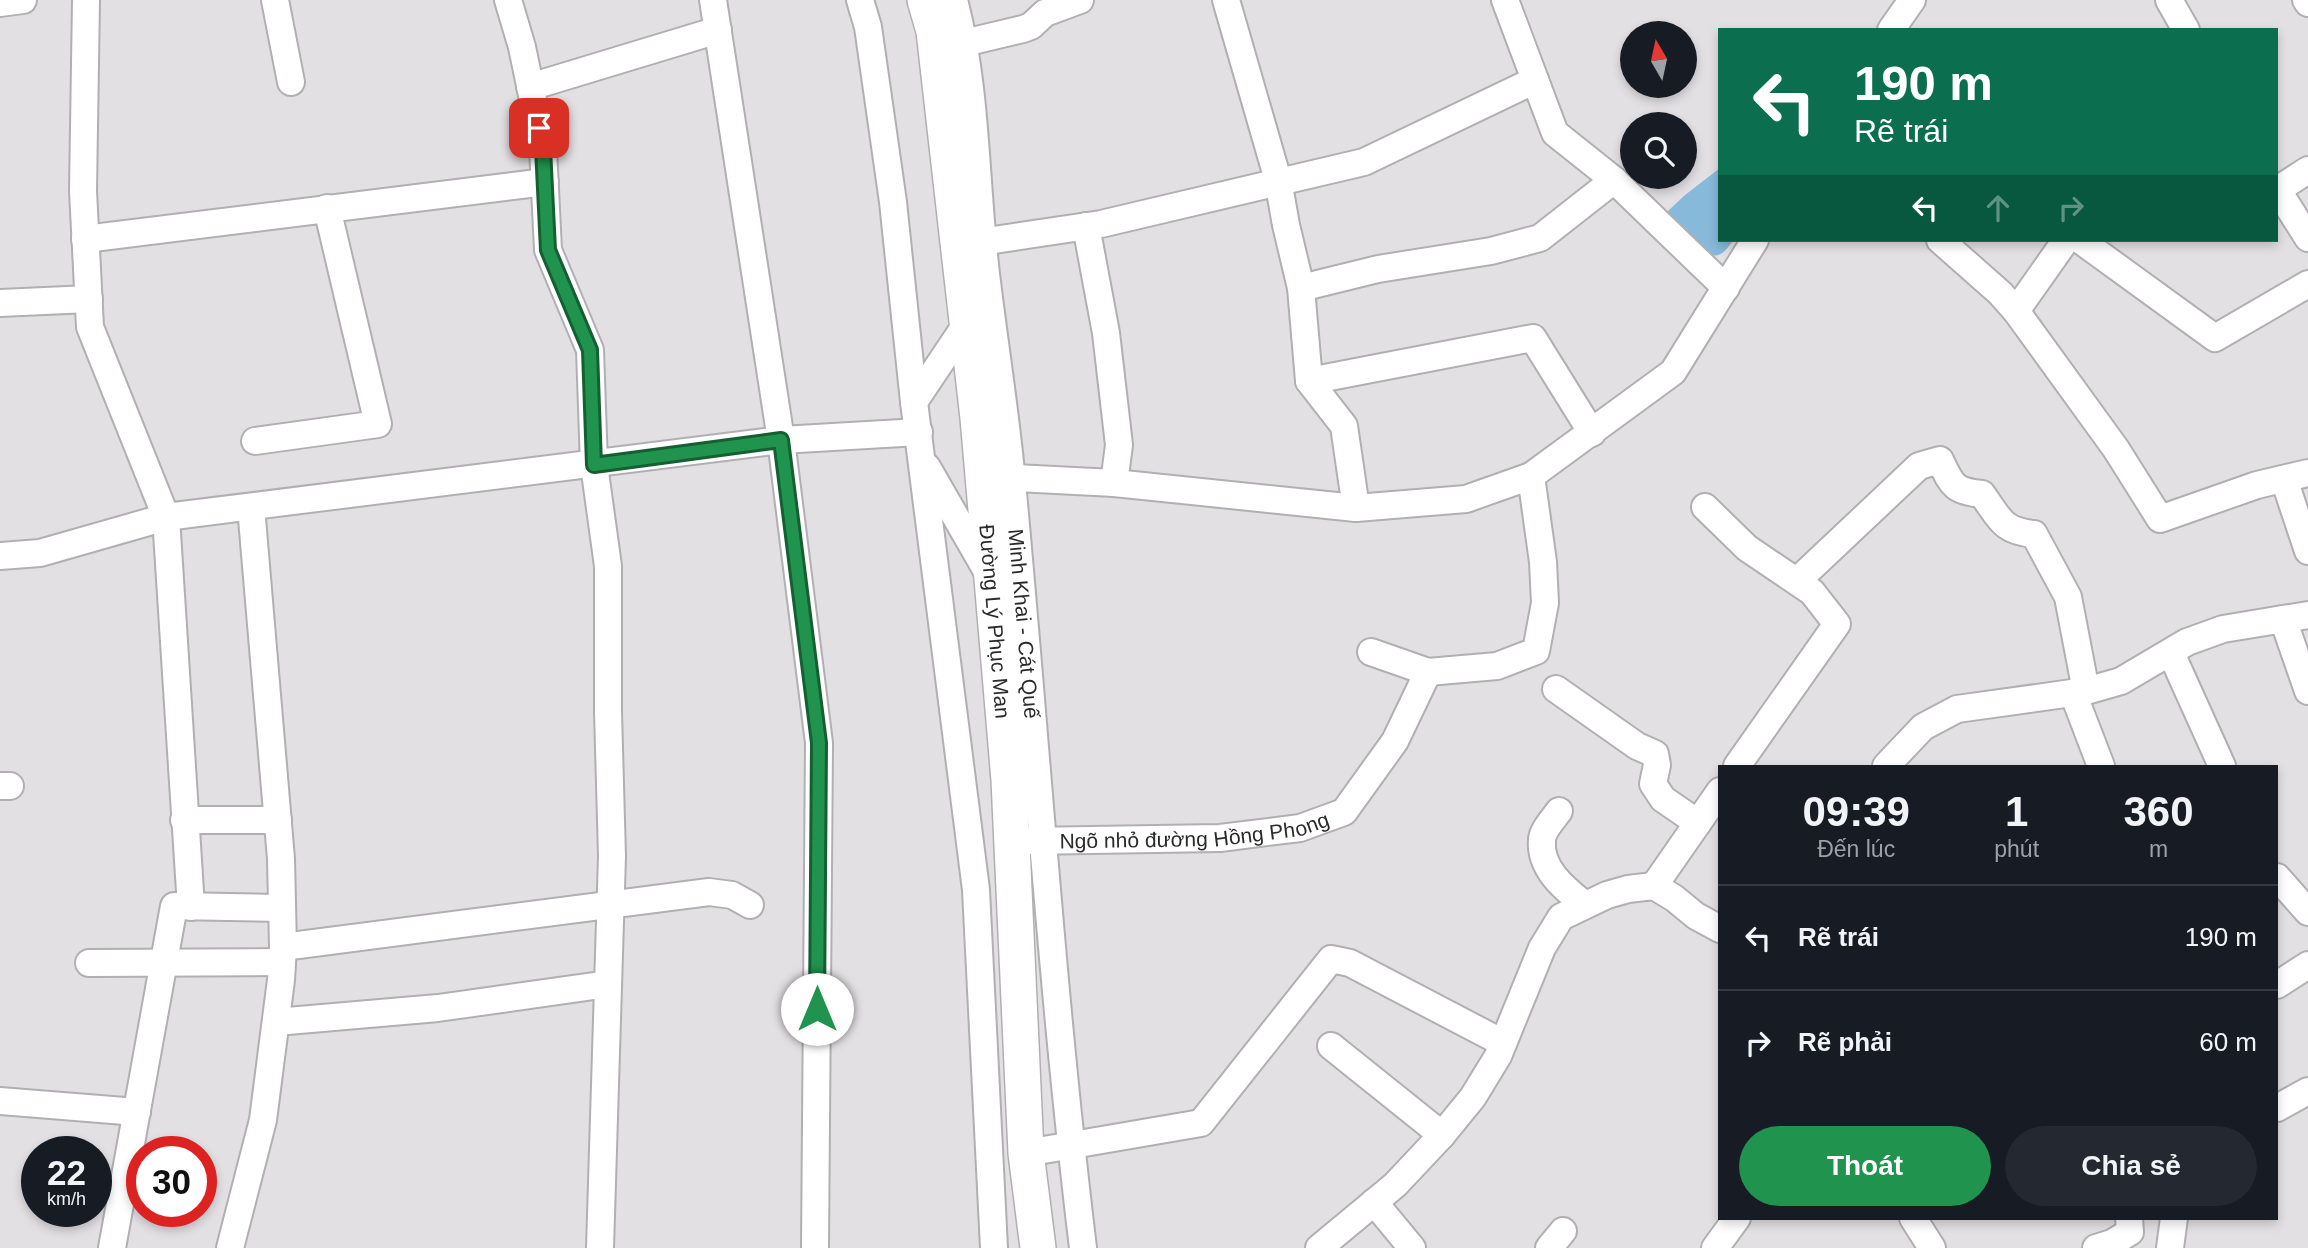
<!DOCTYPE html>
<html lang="vi">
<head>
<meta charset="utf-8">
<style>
  :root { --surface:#171b24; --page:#242831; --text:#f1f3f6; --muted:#9ea1a6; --line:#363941; --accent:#20934e }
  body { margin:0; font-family:Arial,sans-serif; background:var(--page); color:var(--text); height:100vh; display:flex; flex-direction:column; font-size:26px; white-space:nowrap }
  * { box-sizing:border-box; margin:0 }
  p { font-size:23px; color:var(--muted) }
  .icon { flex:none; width:38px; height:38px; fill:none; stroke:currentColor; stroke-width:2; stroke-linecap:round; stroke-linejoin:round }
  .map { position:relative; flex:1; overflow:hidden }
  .sheet { position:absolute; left:1718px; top:765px; width:560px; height:455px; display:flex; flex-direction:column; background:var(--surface); border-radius:0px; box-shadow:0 4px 10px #0003 }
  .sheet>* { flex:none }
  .hud { position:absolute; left:1718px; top:28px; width:560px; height:214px; border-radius:0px; box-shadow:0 4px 10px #0003; background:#0b6e4f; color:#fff; overflow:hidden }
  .needle { width:46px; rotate:351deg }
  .buttons { position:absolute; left:1620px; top:21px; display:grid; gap:14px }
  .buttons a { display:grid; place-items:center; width:77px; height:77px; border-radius:50%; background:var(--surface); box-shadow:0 4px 10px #0003; font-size:35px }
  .speed { position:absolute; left:21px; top:1136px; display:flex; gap:14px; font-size:35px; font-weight:700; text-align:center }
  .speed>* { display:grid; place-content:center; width:91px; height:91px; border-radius:50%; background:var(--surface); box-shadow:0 4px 10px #0003; line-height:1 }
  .speed small { font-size:18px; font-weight:400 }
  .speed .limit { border:10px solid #d22; background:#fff; color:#111 }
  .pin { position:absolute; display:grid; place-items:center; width:60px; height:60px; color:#fff; margin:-30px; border-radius:14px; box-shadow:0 4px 10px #0006 }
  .me { position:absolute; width:77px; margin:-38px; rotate:0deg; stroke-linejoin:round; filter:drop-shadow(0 0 5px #0008) }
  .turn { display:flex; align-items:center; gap:24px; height:147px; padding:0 21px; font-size:32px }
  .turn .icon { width:91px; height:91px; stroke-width:2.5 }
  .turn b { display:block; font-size:49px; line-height:60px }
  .lanes { display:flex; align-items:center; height:66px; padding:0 21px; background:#0003; justify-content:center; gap:35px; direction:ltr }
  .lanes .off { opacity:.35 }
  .eta { display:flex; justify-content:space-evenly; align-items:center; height:119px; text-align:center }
  .eta b { font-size:42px; font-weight:800; line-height:49px }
  .primary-button { display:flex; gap:14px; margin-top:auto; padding:14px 21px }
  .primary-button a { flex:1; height:80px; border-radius:42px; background:var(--accent); color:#fff; font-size:28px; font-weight:800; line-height:80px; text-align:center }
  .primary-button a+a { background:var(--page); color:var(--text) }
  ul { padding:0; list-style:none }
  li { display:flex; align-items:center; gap:21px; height:105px; padding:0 21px; border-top:2px solid var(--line) }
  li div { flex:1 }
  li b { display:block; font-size:26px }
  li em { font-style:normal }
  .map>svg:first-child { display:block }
</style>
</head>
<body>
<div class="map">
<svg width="2308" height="1248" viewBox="0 0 2308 1248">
  <rect width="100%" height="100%" fill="#e3e0e3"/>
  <!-- water -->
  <path fill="#87b9db" d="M1720,168V240H1733C1726,251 1720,259 1707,254L1670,220L1668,211L1685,195Z"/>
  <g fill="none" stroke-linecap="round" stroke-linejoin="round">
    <defs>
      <g id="minor">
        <path d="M86,0L83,191L90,327L166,517L191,907"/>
        <path d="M275,0L291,82"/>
        <path d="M508,0L522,47L543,148L548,250L590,350L594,465L608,566V712L612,856L600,1248"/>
        <path d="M713,0L781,440L819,743L815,1248"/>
        <path d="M860,0L868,27L893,202L914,402L976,890L994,1248"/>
        <path id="s1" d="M954,0C978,92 975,188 987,282C995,348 1006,415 1012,482C1036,737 1052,993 1083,1248"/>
        <path d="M1226,0L1278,180L1286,225L1301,288L1309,381L1344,426L1356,508"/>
        <path d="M1505,0L1555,133L1614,180L1726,288"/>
        <path d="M2169,0L2186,30"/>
        <path d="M2306,0L2308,3"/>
        <path d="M0,3L23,0"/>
        <path d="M1891,30L1912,0"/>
        <path d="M964,43L1023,29L1031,26L1045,13L1080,0"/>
        <path d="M530,87L718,30"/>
        <path d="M2277,189L2308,238"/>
        <path d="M2277,190L2308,170"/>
        <path d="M1086,226L1106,333L1119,445L1114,483"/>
        <path d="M85,239L545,182"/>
        <path d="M1940,240L2000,293L2016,311L2066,240"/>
        <path d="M2080,240L2215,338L2308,284"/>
        <path d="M967,244L1101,224L1364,162L1535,80"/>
        <path d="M1301,288L1378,269L1491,251L1540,238L1614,180"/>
        <path d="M0,303L89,299"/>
        <path d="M2016,311L2116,449L2160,519L2257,485L2308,473"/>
        <path d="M1309,381L1533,338L1592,433"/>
        <path d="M914,402L967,323"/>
        <path d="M255,441L378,424L327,208"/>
        <path d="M927,467L988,573"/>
        <path d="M995,477L1114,483L1356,508L1466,499L1531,476L1673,372L1755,240"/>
        <path d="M2284,479L2308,551"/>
        <path d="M1705,507L1747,548L1812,592L1837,624L1737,766"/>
        <path d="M0,556L40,553L166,517L781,440L919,432"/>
        <path d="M1797,581L1919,466L1940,460C1952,485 1953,491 1982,494C2000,519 2002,531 2034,534L2068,597L2086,691"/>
        <path d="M2283,619L2308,691"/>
        <path d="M1371,652L1428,672L1497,666L1536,651L1545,603L1543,562L1531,476"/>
        <path d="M2171,653L2222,766"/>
        <path d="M1556,689L1637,746L1655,754L1657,765L1653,784L1663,799L1698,823"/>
        <path d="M2073,693L2101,766"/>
        <path d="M1886,766L1923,727L1957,709L2086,691L2121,681L2187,642L2223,629L2308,615"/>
        <path d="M0,786H10"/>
        <path d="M1559,811C1554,818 1543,830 1542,839C1539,869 1565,889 1585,905"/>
        <path d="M184,820H278"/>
        <path id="s2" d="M1027,841L1220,838L1300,828L1344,812L1395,741L1428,672"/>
        <path d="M2277,877L2308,912"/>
        <path d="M1654,886L1720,791"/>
        <path d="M283,947L709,892L732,895L750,905"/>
        <path d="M89,963L282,962"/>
        <path d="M2277,985L2308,965"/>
        <path d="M276,1022L438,1008L608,984"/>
        <path d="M1331,1046L1442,1135"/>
        <path d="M0,1101L137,1112"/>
        <path d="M2277,1108L2308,1091"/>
        <path d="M1026,1153L1201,1123L1331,959L1350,963L1503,1043"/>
        <path d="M1374,1202L1412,1248"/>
        <path d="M1913,1218L1932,1248"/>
        <path d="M112,1248L174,906L281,908"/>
        <path d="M230,1248L263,1120L281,980L283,947L281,859L251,507"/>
        <path d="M1319,1248L1395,1185L1442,1135L1473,1097L1498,1056L1542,948L1561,917L1607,895L1628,889L1654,886L1674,898L1696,916L1720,929"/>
        <path d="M1549,1248L1563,1231"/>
        <path d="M1715,1248L1737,1218"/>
        <path d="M2096,1248L2112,1243L2130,1232L2129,1218"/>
        <path d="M2170,1248L2174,1218"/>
      </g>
      <g id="major">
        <path id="s3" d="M925,0L934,31L978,418L992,579L1009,780L1026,1153L1038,1248"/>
      </g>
    </defs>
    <!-- minor casing -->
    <use href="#minor" stroke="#b2afb2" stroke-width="30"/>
    <!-- major casing -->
    <use href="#major" stroke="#b2afb2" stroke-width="38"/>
    <!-- minor -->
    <use href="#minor" stroke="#fff" stroke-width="26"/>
    <!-- major -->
    <use href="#major" stroke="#fff" stroke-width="35"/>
  </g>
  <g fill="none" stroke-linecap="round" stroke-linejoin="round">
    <defs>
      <path id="route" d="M539,128L543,148L548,250L590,350L594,465L781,440L819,743L817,1009"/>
    </defs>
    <!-- route casing -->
    <use href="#route" stroke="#156033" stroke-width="18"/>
    <!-- route -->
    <use href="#route" stroke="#20934e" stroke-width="12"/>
  </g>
  <g text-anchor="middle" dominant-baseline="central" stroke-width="7" stroke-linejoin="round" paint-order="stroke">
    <!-- street labels -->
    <g font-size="21" fill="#2b2a2b" stroke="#f0edf0">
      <text stroke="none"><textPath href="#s3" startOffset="626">Đường Lý Phục Man</textPath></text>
      <text stroke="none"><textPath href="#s1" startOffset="628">Minh Khai - Cát Quế</textPath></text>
      <text stroke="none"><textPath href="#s2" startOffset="168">Ngõ nhỏ đường Hồng Phong</textPath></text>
    </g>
  </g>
</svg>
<div class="buttons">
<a><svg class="needle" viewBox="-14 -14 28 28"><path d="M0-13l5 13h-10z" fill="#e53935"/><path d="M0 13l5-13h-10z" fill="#9ea1a6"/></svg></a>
<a><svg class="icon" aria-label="search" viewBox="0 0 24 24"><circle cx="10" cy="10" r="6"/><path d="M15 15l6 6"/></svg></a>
</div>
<div class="speed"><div>22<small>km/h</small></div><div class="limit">30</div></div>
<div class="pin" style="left:539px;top:128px;background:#d93025"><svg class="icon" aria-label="arrive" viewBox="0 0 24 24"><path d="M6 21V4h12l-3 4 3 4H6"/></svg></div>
<svg class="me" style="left:817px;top:1009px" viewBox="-20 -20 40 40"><circle r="19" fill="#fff"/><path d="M0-13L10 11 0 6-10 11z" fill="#20934e"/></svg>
<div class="hud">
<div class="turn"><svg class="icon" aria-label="left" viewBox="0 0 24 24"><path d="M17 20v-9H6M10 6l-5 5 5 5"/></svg><div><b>190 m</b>Rẽ trái</div></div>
<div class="lanes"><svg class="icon" aria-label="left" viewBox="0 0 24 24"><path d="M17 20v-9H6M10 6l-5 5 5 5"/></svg><svg class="icon off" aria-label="ahead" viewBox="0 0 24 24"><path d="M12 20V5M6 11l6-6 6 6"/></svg><svg class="icon off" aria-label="right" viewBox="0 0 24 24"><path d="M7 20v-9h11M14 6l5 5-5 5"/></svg></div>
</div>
<section class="sheet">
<div class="eta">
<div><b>09:39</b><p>Đến lúc</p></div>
<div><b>1</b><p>phút</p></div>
<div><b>360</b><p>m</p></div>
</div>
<ul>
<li><svg class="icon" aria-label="left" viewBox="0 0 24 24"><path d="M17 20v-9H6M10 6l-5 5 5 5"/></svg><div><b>Rẽ trái</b></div><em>190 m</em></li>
<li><svg class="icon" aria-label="right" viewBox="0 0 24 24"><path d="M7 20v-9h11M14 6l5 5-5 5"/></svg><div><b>Rẽ phải</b></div><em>60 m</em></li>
</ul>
<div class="primary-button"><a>Thoát</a><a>Chia sẻ</a></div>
</section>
</div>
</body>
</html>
